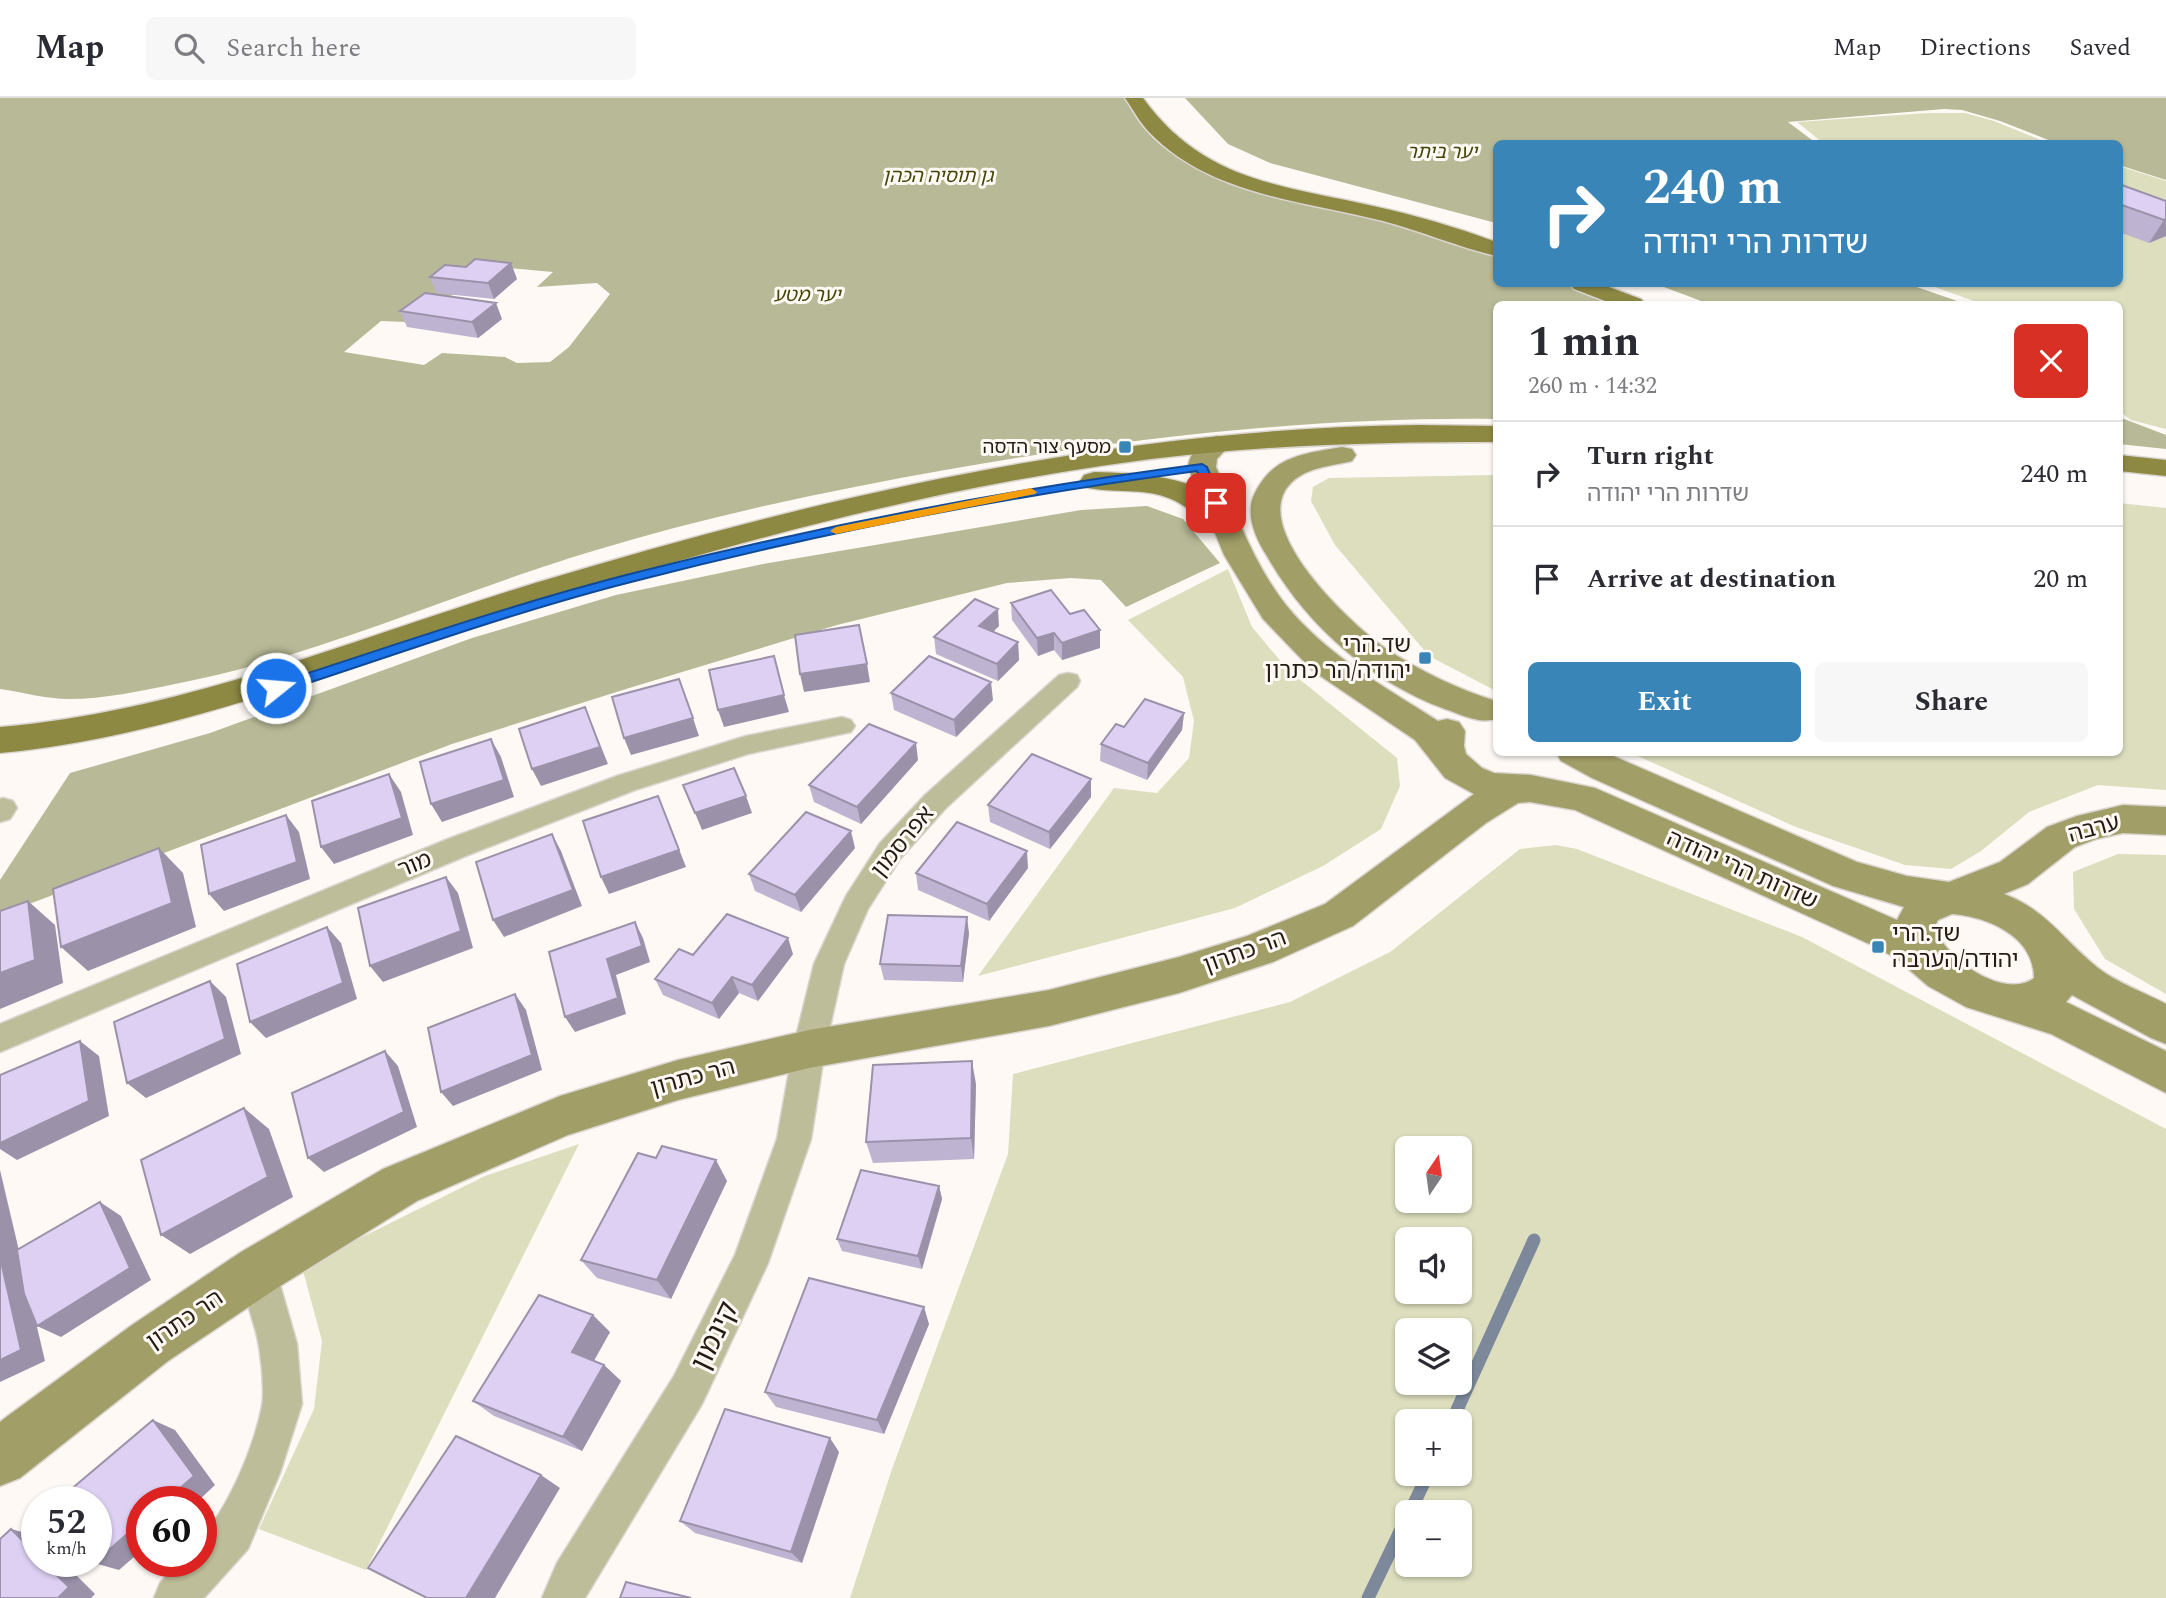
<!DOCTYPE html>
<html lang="en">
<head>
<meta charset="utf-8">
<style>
  :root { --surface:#fff; --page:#f7f7f7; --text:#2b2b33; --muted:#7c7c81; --line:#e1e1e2; --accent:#3a85b8 }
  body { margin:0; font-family:Spectral,"Noto Sans Hebrew",serif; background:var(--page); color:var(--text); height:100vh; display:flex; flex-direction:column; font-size:26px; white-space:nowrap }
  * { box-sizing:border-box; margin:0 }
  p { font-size:23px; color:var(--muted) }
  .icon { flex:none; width:38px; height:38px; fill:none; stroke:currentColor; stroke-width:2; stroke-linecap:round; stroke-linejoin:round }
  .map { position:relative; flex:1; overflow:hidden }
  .details { position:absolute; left:1493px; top:203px; width:630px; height:455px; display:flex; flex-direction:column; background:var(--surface); border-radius:10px; box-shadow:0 2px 5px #0004 }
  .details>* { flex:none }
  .hud { position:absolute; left:1493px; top:42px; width:630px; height:147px; border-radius:10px; box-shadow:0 2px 5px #0004; background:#3a85b8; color:#fff; overflow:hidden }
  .needle { width:46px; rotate:13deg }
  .controls { position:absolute; left:1395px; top:1038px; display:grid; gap:14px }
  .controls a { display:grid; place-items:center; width:77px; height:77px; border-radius:10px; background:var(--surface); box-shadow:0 2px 5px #0004; font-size:35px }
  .speed { position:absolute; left:21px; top:1388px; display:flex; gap:14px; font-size:35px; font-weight:700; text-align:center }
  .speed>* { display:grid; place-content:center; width:91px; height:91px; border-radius:50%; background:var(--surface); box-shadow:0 2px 5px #0004; line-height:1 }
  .speed small { font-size:18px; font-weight:400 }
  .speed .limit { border:10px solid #d22; background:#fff; color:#111 }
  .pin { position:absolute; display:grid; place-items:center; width:60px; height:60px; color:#fff; margin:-30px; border-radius:14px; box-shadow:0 4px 10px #0006 }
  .me { position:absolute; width:77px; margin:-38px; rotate:73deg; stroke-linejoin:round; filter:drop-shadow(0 0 5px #0008) }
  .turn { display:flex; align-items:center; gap:24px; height:147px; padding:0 35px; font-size:32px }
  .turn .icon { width:91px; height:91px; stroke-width:2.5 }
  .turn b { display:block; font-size:49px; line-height:60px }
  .round { display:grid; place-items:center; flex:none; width:74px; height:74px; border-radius:10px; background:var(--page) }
  .overview { display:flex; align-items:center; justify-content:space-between; height:119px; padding:0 35px }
  h1 { font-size:42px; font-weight:700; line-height:52px }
  .cta { display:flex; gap:14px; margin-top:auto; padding:14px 35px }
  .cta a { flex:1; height:80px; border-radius:10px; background:var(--accent); color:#fff; font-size:28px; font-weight:700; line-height:80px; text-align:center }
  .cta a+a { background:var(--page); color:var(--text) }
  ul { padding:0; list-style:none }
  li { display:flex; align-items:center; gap:21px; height:105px; padding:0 35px; border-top:2px solid var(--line) }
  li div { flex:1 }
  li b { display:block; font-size:26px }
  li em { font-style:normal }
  header { display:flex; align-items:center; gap:42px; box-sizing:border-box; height:98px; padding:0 35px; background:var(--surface); border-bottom:2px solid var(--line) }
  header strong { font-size:33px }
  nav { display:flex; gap:38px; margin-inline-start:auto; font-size:24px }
  .search { width:490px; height:63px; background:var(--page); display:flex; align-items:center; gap:18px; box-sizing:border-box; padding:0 24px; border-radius:10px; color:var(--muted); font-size:26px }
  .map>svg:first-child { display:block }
</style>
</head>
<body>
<header>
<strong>Map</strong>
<div class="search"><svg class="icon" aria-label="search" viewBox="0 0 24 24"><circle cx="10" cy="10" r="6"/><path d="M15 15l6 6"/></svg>Search here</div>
<nav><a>Map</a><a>Directions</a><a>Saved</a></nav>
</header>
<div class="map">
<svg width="2166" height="1500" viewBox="0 0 2166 1500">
  <rect width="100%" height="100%" fill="#fef9f4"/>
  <!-- green -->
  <path fill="#dcdebe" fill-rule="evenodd" d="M1927,15H1965L1994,23L2048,45H1823L1797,24Z
    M2119,68L2166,83V331L2131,322L2119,313V206H1982L1927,186H2119Z
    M1496,377V593L1429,558L1335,447L1311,403L1313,389L1329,380Z
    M2119,405L2166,410V692L2098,687L2029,714L1981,753L1951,771L1905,767L1796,729L1631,655L2119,654Z
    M1228,471L1252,529L1288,572L1397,660L1400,688L1381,731L1323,768L1235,810L978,878L1114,690L1157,695L1189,660L1194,623L1183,579L1128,522Z
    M1556,747L1577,751L1802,839L2166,1031V1500H850L892,1371L1008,1056L1013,976L1290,904L1390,854L1520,751ZM1460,1050V1102H1407V1050ZM1460,1141V1194H1407V1141ZM1407,1232H1460V1284H1407ZM1407,1323H1460V1376H1407ZM1460,1414V1466H1407V1414Z
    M2118,756L2166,757V896L2105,861L2074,811L2073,774Z
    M579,1046L366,1472L259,1431L314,1311L322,1243L302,1169L485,1078Z"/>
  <!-- forest -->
  <path fill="#b8ba97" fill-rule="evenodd" d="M0,0H1126C1162,93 1321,106 1404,127C1435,136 1466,147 1496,157V186H1565L1616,206H1496V321C1311,319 1127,340 945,372C827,393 708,418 593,453C453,495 319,558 175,586C141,593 104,601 69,601C46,601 22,594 0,591ZM509,170L553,174L537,189L597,185L610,196L569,249L550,264L517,265L505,259L442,255L424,267L344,254L381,223L430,225L445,199L470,193Z
    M1185,0H2166V82L2119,67V46L2056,45L2000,23L1962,12L1944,11L1788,24L1816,45L1496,46V125L1270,65L1228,46Z
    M1656,186H1908L1966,206H1709Z
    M2119,319L2166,337V351L2119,346Z
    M1147,408L1183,421L1220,465L1126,509L1101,482L1071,480L1007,485L837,527L626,591L452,646L0,817V782L70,675L210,635L472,540L616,497L763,466L1081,412Z"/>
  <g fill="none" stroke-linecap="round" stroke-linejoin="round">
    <!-- stream -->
    <path stroke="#7d899b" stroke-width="13" d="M1452,1323L1534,1142
      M1410,1414L1428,1376
      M1368,1500L1407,1419"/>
    <defs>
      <path id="street" d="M1068,575L1077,577L1080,583L1077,589L945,711L900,761L868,811L844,866L825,951L811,1041L768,1165L702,1306L585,1500H542L557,1465L674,1278L735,1157L777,1041L793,951L814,866L846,798L880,745L925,697L1059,577Z
        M842,619L851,622L855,628L851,634L748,656L635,692L468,757L0,954V926L448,741L617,678L746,638Z
        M3,700L13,703L17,710L10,721L0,724V701Z
        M259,1154L272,1159L297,1246L302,1306L280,1375L248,1451L204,1500H154L160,1485L180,1463H201V1440C229,1409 254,1349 262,1308C265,1293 261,1258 258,1243C253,1217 236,1184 246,1159Z"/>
      <path id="secondary" d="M1217,338L1227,340L1231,346L1217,361L1216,369C1236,415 1254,467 1286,507C1326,557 1385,589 1438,623L1447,621L1459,624L1465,633L1464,648L1466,656L1482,670L1494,675L1531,677L1595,690L1897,822L1904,809L1833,788L1592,680L1561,663L1556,654H1604L1857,764L1907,778L1949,784L2000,764L2047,729L2077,718L2123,707L2166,709V737L2123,735L2096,741L2075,749L2028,786L2004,796C2047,812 2064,843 2098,870C2117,885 2144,894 2166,906V946L2151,940L2072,897L2066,904L2166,953V995L2051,936L1966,909L1928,888L1897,861L1876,849L1575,712L1530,704L1518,705L1486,725L1353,828L1273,864L1179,895L1049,928L809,970L678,1002L568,1037L417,1103L277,1190L168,1263L20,1380L0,1388V1324L5,1320L132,1227L241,1154L383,1071L560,998L678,962L809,932L1049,892L1179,859L1247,838L1325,806L1474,696L1445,680L1415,642L1313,573L1263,521L1224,457L1188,369C1190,353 1202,342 1217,338ZM1952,816C1988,819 2034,838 2034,880C2004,903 1942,859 1935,828L1938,822Z
        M1342,349L1352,351L1356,357L1352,363C1332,368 1308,369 1292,384C1245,428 1352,527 1385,550C1420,573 1457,591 1496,603V621C1479,626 1462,617 1445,611C1370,583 1307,528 1267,458C1258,444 1249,426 1251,408C1252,396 1263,380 1272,372C1290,356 1319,353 1342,349Z"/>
      <path id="primary" d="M1125,0H1143C1203,83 1280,87 1373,108C1415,117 1456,129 1496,144V158C1458,149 1421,133 1383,123C1302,102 1212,98 1150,35C1140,25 1133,11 1125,0Z
        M1570,186H1601L1641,201L1645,206H1613L1574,191Z
        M1418,327L1496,328V344C1396,344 1296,346 1196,356C981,378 770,434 564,497C382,552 190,638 0,655V629C183,614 361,538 535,485C822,398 1117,330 1418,327Z
        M2119,357L2166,362V378L2119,373Z
        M1094,374C1142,375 1209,378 1239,422L1234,428C1210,434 1193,410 1171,401C1143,389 1113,396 1084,389L1080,383L1084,377Z"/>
    </defs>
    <!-- street casing -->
    <use href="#street" stroke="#dbd5d0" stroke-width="3"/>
    <!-- secondary casing -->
    <use href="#secondary" stroke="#dbd5d0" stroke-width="3"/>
    <!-- primary casing -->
    <use href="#primary" stroke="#dbd5d0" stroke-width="3"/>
    <!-- street -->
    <use href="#street" fill="#bebd99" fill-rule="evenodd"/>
    <!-- secondary -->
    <use href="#secondary" fill="#a29e68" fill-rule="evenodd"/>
    <!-- primary -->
    <use href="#primary" fill="#8d8842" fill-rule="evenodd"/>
  </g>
  <!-- wall -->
  <path fill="#beb3d1" d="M2119,86L2166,103V138L2149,145L2119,134Z
    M430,179L517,181L494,201L436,195Z
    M400,213L502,221L478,240L407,229Z
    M1011,505L1070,516L1100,532V550L1062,562L1054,552L1038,558L1012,522Z
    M999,528L993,534L1018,544L1019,562L998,583L936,556L934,539Z
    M891,595L993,602L956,639L894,612Z
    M1184,615L1182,632L1147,682L1100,663L1101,646L1124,629Z
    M918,662L861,726L814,704L809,687Z
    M1091,681V699L1050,751L990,724L988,707Z
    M855,750L801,814L755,793L749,776Z
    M1028,770L989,823L918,792L916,775Z
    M969,835L963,884L884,882L880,866Z
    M793,856L758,903L739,895L719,921L663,897L655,881L693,857Z
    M976,986L974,1061L873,1065L866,1044Z
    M727,1083L671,1201L597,1180L581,1162Z
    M939,1088L942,1101L922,1171L842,1153L837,1141Z
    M929,1226L884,1336L776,1309L765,1294Z
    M610,1234L594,1263L604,1267L621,1283L582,1353L494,1318L473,1303Z
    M839,1354L802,1465L695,1435L680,1423Z"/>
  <!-- shaded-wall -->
  <path fill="#9b92aa" d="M2166,121V138L2149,145L2164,122Z
    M511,165L517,181L494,201L488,185Z
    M496,205L502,221L478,240L472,224Z
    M998,511L999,528L981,545L979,528Z
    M1100,532V550L1062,562V545Z
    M1054,535V552L1038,558L1037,540Z
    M1018,544L1019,562L998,583L997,566Z
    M867,566L870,584L804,594L800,576Z
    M991,584L993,602L956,639L954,622Z
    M784,597L789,614L724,629L718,612Z
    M585,609L608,666L541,688L532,671Z
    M1184,615L1182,632L1147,682L1148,665Z
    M693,620L699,638L631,657L624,640Z
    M491,641L501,659L514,699L442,724L431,706Z
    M916,645L918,662L861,726L857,709Z
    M389,676L401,694L413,737L334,766L321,749Z
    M1091,681V699L1050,751L1049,734Z
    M658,698L686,769L609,796L601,779Z
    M746,698L752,715L702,732L695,715Z
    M286,717L299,734L310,781L224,813L209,796Z
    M851,733L855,750L801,814L795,797Z
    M552,736L561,753L582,808L504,839L493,822Z
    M159,750L183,775L196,829L88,873L61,849Z
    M1027,753L1028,770L989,823L987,806Z
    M446,779L458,795L473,850L383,884L370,868Z
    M28,803L55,827L63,885L0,911V875Z
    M967,819L969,835L963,884L961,868Z
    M635,824L643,840L650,864L616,877L626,916L575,934L565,919Z
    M327,829L341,845L357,901L266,940L250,924Z
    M788,840L793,856L758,903L752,887Z
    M732,879L739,895L719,921L712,905Z
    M210,883L226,899L241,956L146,1000L127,985Z
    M515,896L526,912L542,972L453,1008L441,994Z
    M80,943L99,958L109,1018L17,1062L0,1051V1045Z
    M385,953L398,968L417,1029L324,1074L308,1060Z
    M972,963L976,986L974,1061L971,1040Z
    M244,1010L269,1031L293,1099L190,1156L161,1137Z
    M716,1062L727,1083L671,1201L657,1182Z
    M0,1072L45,1263L0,1284Z
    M939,1088L942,1101L922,1171L918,1158Z
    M100,1104L121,1118L151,1182L61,1239L37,1228Z
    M924,1209L929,1226L884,1336L877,1322Z
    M593,1217L610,1234L589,1271L572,1254Z
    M604,1267L621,1283L582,1353L563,1339Z
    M153,1322L175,1332L215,1387L197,1404H164Z
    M830,1340L839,1354L802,1465L791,1454Z
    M541,1377L560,1390L495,1500H466Z
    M142,1423V1452L119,1472L94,1465Z
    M11,1431L37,1438V1457Z
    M42,1463H62L95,1496L91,1500H58Z"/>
  <!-- building -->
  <path fill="#ddd0f3" stroke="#9b92aa" stroke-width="2" d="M1995,43L2001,46H1987Z
    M2119,86L2166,103V121L2164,122L2119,106Z
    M475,161L511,165L488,185L430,179L445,167L466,169Z
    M425,195L496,205L472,224L400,213Z
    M1051,492L1070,516L1084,512L1100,532L1062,545L1054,535L1037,540L1011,505Z
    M975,501L998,511L979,528L1018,544L997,566L934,539Z
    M859,527L867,566L800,576L795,537Z
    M774,558L784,597L718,612L709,572Z
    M929,558L991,584L954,622L891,595Z
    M679,581L693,620L624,640L612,599Z
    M1145,601L1184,615L1148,665L1101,646L1116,626L1124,629Z
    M585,609L600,649L532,671L519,631Z
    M869,626L916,645L857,709L809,687Z
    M491,641L504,682L431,706L420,664Z
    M1032,656L1091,681L1049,734L988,707Z
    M734,670L746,698L695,715L683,687Z
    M389,676L402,720L321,749L312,703Z
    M658,698L679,752L601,779L583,723Z
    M806,714L851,733L795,797L749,776Z
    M286,717L297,764L209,796L201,747Z
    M957,724L1027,753L987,806L916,775Z
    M552,736L573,792L493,822L476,764Z
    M159,750L172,805L61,849L53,791Z
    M446,779L461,833L370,868L358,810Z
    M28,803L35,862L0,875V813Z
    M727,816L788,840L752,887L732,879L712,905L655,881L679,851L693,857Z
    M888,817L967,819L961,868L880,866Z
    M635,824L642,848L607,861L618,900L565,919L549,854Z
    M327,829L343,885L250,924L237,866Z
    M210,883L225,941L127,985L114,924Z
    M515,896L532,957L441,994L428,930Z
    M80,943L89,1003L0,1045V977Z
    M385,953L404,1014L308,1060L292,995Z
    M972,963L971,1040L866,1044L873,967Z
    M244,1010L268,1079L161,1137L141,1062Z
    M662,1048L716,1062L657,1182L581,1162L638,1055L656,1060Z
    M861,1072L939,1088L918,1158L837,1141Z
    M100,1104L130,1170L37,1228L24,1196L17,1152Z
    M0,1159L21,1252L0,1262Z
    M809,1180L924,1209L877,1322L765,1294Z
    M539,1197L593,1217L572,1254L604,1267L563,1339L473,1303Z
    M725,1311L830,1340L791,1454L680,1423Z
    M153,1322L194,1378L164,1404H142V1423L94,1465L92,1463H96V1404H56Z
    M456,1338L541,1377L466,1500H427L368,1470Z
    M11,1431L37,1457V1463H42L69,1489L58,1500H0V1441Z
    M626,1484L691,1500H620Z"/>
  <!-- route -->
  <path fill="#1a73e8" stroke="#114b97" stroke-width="2" d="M1202,366L1207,369L1222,405L1221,407L1210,405L1197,373C1008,398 820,435 635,483C516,513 398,556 281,594L276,595L269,590L271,587C390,549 509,507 630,476C818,428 1009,391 1202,366Z"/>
  <!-- slow -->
  <path fill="#f59e0b" d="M1031,390L1037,394L1035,396L836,436L830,433L836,429Z"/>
  <!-- markers -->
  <g fill="#3a85b8" stroke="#fef9f4" stroke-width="2.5">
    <rect x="1118" y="342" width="14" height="14" rx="3.5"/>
    <rect x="1418" y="553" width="14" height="14" rx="3.5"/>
    <rect x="1871" y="842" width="14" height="14" rx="3.5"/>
  </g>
  <g text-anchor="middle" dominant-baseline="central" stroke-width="6" stroke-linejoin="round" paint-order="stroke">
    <!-- far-park labels -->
    <g font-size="19" font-style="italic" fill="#454507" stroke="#fef9f4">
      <text x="1442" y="54">יער ביתר</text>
      <text x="938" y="78">גן תוסיה הכהן</text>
      <text x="807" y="197">יער מטע</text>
    </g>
    <!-- far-poi labels -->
    <g font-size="19" fill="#241b12" stroke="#fef9f4" text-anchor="end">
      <text x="1111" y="349">מסעף צור הדסה</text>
    </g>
    <!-- poi labels -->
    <g font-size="23" fill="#241b12" stroke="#fef9f4" text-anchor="end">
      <text x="1411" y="547">שד.הרי<tspan x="1411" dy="26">יהודה/הר כתרון</tspan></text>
      <text x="1892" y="836" text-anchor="start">שד.הרי<tspan x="1892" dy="26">יהודה/הערבה</tspan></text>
    </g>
    <!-- street labels -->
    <g font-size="23" fill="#241b12" stroke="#fef9f4">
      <text transform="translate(2094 731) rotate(-15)">ערבה</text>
      <text transform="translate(903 744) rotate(-51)">אפרסמון</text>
      <text transform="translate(415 767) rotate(-22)">מור</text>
      <text transform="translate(1742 772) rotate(24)">שדרות הרי יהודה</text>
      <text transform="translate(1245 854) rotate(-20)">הר כתרון</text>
      <text transform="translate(693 980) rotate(-15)">הר כתרון</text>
      <text transform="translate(185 1222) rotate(-34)">הר כתרון</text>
    </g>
    <!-- near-street labels -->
    <g font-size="28" fill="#241b12" stroke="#fef9f4">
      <text transform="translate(715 1238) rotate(-64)">קינמון</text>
    </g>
  </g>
</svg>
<div class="controls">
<a><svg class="needle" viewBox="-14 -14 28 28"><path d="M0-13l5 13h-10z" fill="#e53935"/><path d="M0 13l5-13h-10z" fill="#7c7c81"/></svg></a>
<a><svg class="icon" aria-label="sound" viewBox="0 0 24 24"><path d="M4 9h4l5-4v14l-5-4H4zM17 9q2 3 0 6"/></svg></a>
<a><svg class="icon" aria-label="layers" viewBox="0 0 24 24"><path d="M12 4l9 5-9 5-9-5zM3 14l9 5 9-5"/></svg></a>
<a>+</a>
<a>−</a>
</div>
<div class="speed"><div>52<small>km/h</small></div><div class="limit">60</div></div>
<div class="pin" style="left:1216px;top:405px;background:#d93025"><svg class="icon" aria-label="arrive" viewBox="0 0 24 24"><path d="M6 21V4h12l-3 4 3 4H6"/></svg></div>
<svg class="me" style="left:276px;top:590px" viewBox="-20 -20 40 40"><circle r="17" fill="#1a73e8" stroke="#fff" stroke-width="3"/><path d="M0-11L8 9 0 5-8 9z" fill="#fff"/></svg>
<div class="hud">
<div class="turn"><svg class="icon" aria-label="right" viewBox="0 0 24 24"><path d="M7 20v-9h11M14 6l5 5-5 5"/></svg><div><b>240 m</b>שדרות הרי יהודה</div></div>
</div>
<section class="details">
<div class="overview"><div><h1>1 min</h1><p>260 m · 14:32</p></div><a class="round" style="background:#d93025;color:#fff"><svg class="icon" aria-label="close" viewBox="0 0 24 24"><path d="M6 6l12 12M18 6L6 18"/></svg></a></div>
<ul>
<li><svg class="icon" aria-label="right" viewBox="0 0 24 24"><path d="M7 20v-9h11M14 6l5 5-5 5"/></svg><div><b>Turn right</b><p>שדרות הרי יהודה</p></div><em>240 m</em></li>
<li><svg class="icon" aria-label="arrive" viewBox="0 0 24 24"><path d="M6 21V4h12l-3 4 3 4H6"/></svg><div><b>Arrive at destination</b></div><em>20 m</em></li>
</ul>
<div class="cta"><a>Exit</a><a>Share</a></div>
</section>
</div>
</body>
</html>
